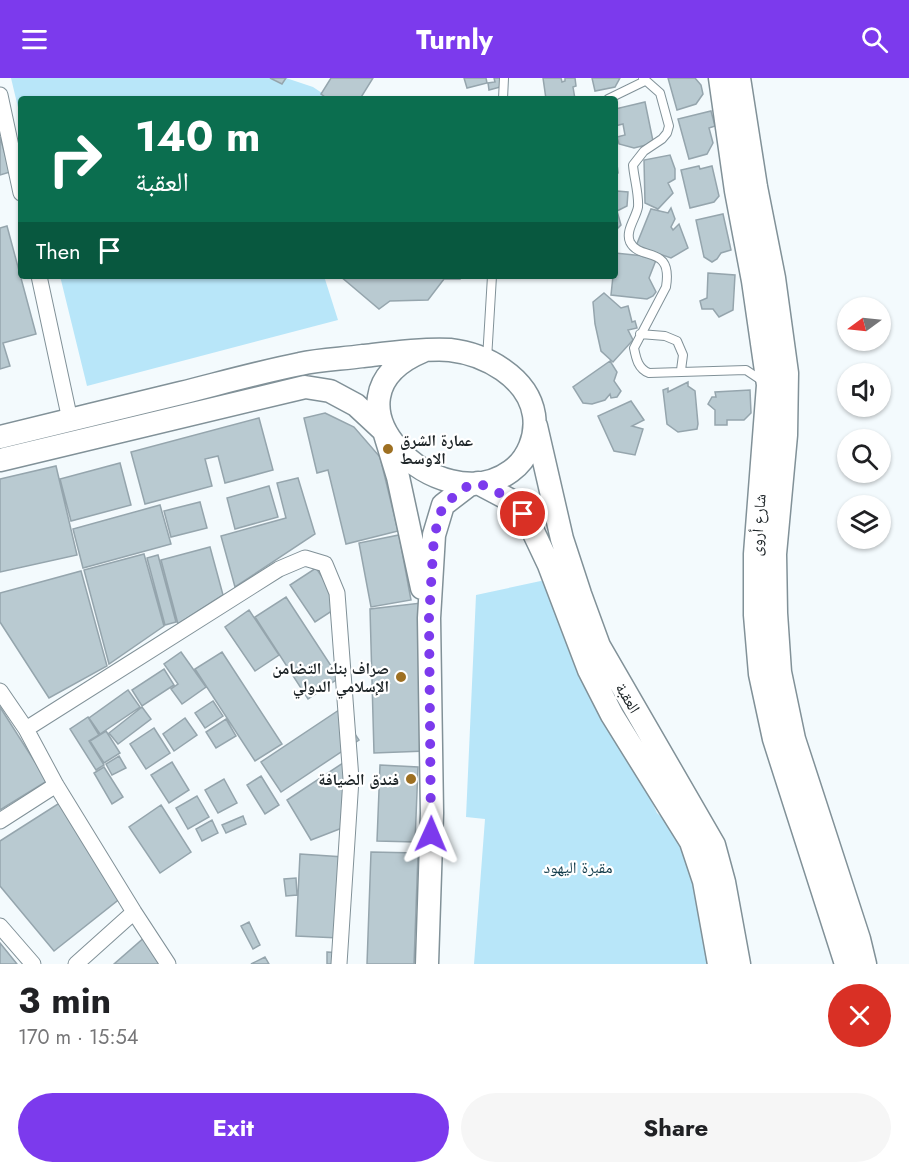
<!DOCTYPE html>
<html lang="en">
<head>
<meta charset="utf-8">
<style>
  :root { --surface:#fff; --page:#f6f6f6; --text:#202124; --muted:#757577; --accent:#7c3aed }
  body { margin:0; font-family:Jost,"Noto Naskh Arabic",sans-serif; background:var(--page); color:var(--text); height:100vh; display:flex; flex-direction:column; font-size:22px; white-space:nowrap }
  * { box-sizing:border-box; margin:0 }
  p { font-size:20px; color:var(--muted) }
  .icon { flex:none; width:33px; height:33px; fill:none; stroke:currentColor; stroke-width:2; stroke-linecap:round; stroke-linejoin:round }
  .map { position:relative; height:886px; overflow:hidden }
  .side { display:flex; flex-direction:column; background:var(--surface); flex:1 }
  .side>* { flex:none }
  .guide { position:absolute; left:18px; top:18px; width:600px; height:183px; border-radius:6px; box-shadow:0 2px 4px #0004; background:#0b6e4f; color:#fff; overflow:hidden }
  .needle { width:39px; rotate:255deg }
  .tools { position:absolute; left:837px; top:219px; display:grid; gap:12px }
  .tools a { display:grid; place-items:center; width:54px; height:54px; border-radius:50%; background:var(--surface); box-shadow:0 2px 4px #0004; font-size:30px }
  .pin { position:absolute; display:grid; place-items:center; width:51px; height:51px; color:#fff; margin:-26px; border:3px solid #fff; border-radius:50%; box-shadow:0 2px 6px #0007 }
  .me { position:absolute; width:66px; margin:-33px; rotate:1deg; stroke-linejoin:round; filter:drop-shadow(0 0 4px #0008) }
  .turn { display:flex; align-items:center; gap:21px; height:126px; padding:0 18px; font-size:27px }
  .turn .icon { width:78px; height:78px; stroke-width:2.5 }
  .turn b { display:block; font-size:42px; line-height:51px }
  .then { display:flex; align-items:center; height:57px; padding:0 18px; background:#0003; gap:12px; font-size:22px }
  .round { display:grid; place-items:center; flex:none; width:63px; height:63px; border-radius:32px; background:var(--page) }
  .overview { display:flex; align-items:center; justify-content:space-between; height:102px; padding:0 18px }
  h1 { font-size:36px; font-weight:700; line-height:45px }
  .action { display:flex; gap:12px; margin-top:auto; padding:12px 18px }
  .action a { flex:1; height:69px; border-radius:36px; background:var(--accent); color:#fff; font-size:24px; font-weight:700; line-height:69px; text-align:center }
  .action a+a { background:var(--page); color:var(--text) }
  header { display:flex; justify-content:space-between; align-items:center; height:78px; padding:0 18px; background:var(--accent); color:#fff; font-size:27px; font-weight:700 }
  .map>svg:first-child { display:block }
</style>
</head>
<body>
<header><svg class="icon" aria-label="menu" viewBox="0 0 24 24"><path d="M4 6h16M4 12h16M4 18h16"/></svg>Turnly<svg class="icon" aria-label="search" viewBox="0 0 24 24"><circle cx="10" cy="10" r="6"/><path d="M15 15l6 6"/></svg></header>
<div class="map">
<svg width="909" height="886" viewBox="0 0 909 886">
  <rect width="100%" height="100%" fill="#f3fafd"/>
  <!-- green -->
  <path fill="#b8e6f9" d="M11,0H286L313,9L331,21H21V42Z
    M60,198H324L338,242L87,308Z
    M550,501L657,735L680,756L690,778L712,886H474L485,741L466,739L476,517Z"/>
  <!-- building -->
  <path fill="#b9cad1" stroke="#95a5ad" stroke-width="1.5" d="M270,0H286L282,6Z
    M331,0H373L360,21H328L321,16Z
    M464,0H486L487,5L467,10Z
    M494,0H504V8L489,12L488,5L495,4Z
    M543,0H561L562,4L565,3V0H575L576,8L573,9L575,21H545H546Z
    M592,0H620L615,9L595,13Z
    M668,0H695L701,7L703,16L696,26L677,32Z
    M645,24L653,63L650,66L634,70L619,66L617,59L625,57L623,46L615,48V31Z
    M711,33L715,48L709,50L713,65L707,76L689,81L678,41Z
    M0,59L10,94L0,97Z
    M615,68L618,95L615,96Z
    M670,77L675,91V101L668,105L673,115L658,131L645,125L644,82Z
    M699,88L700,91L712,88L719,118L714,124L690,130L681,92Z
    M617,113L628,114L627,128L617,133L621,147L615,153V115Z
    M671,130L675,141L671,149L673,152L679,146L688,170L671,180L636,168L651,131L668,135Z
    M723,136L731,172L721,175L717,181L712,184L704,179L696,142Z
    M7,148L36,256L3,265L10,288L0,291V150Z
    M615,175L654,179L656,182L649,200L656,214L653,218L647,221L611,217L613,198H615Z
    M708,195L735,197L733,232L719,239L713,231H702L700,223L707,220Z
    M340,198H460V201H444L428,222L390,223L379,231Z
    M604,215L621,230L628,228L632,244L635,243L637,250L628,252L633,262L613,284L601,273L595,246L593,224Z
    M610,283L617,294L614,303L621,313L617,319L611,320L610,316L605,322L592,326L583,325L573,309Z
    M688,304V308L695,313L698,346L697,351L678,354L667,346L663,312L668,310V314Z
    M750,312L751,335L744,342H727V347H715V332L708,326L712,319H716L715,314Z
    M631,323L644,342L632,348L643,351L635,377L614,373L598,338Z
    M325,335L354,349L380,379L398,453L346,466L328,392L317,395L304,340Z
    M259,340L273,392L225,405L218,378L205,381L212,408L145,426L131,374Z
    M120,385L131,427L71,443L60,401Z
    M56,388L77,477L0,494V401Z
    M298,400L315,456L235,509L221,458L286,440L277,405Z
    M269,408L278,439L235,451L227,420Z
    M200,424L207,450L171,459L164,433Z
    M160,427L171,466L83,490L73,451Z
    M399,457L411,522L371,529L359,465Z
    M210,469L223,517L178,546L161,482Z
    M144,476L164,548L109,586L84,492Z
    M158,477L176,544L165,547L147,480Z
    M316,490L341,527L315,544L290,507Z
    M81,493L107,588L49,620L0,544V515Z
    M286,519L339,600L308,621L255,539Z
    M421,525L426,673L374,675L370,531Z
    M249,532L279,577L255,593L225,549Z
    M181,574L206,609L182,626L171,611L178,606L164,586Z
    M222,574L282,666L255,683L195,591Z
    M164,591L174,607L142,628L132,612Z
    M128,612L140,629L100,656L89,640Z
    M213,623L223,638L205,650L195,635Z
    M0,629L47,703L0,732Z
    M142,629L151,641L118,666L109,655Z
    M339,632L359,662L281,714L261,684Z
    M88,639L99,657L89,663L104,687L96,692L70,651Z
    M185,640L197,657L174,673L163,656Z
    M226,641L236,658L216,670L206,654Z
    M154,650L170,675L146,691L130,666Z
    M106,653L120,675L104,685L90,663Z
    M119,678L126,690L112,697L106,686Z
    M349,681L350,747L311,762L287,722Z
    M172,684L189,712L169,725L151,697Z
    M380,687L418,689L415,764L377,763Z
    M104,689L123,719L112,726L94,695Z
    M261,698L279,727L265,736L247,707Z
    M224,701L237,725L218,735L205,712Z
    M197,718L209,739L188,751L176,730Z
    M61,724L122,819L54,873L0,808V763Z
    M161,727L191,774L160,795L129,749Z
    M243,738L246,746L226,755L222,747Z
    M212,742L218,755L202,763L196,751Z
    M371,774L418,775L414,886H367Z
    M300,776L344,779L339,860L296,858Z
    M296,800L297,817L286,818L284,801Z
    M249,844L260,867L253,871L241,848Z
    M145,859L163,886H114Z
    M0,865L17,886H0Z
    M327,874L342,875V886H327Z
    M265,879L269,886H251Z"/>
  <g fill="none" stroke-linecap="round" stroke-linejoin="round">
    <defs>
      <path id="service" d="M643,0L660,15L669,48L667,55L662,61L644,73L633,87C634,100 639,116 638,129C636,140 625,153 630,164C640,184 673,166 666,209L634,270C636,280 638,291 649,295L746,292L764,304
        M503,21L504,0
        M608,21L645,3
        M640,256L665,258L677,263L683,277L681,292
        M487,281L492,198"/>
      <path id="minor" d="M0,17L21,115
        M39,198L70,342
        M0,613L26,651L56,707L134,834L168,886
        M26,651L279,491L305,480L325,486L337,515L351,701L339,886
        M0,743L56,707
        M0,848L33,886
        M76,886L134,834"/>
      <path id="primary" d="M720,0L736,113L753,203L768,307L755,476V537L760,596L774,661L846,886
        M739,0L756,109L774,200L787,295L786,357L775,476L776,535L780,594L794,661L859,861L865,886
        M536,348L562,461L580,516L599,568L714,767L724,804L739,886
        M0,359C60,344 121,330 181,315C221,305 260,294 300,286C321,281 343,281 363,278C389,275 425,270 450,272C485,276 528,299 534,337C537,358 528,381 511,393C439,446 310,320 423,273
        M0,382L305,309L330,313L356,327L384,353L398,399L422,510
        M427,886L432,735L429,540L434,457L443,427L469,407L478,405L514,424L531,449L549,487L589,592L612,637L691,764L704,803L719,886"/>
    </defs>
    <!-- service casing -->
    <use href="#service" stroke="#819198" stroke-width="10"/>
    <!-- minor casing -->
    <use href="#minor" stroke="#819198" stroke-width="17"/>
    <!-- primary casing -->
    <use href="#primary" stroke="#819198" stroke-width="25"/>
    <!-- service -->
    <use href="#service" stroke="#fff" stroke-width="8"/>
    <!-- minor -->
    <use href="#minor" stroke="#fff" stroke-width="15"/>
    <!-- primary -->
    <use href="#primary" stroke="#fff" stroke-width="22"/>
  </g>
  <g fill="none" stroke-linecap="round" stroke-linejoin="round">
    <!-- route -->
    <path stroke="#7c3aed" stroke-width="10" stroke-dasharray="0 18" d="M431,756L429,540L434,458L443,427L469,407L478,405L496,413L514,424L523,436"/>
  </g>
  <!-- markers -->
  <g fill="#9e7022" stroke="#fff" stroke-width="2">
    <circle cx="388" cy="371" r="6"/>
    <circle cx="401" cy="599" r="6"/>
    <circle cx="411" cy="701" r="6"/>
  </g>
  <g text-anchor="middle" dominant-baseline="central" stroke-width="4.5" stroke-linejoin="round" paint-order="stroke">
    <!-- poi labels -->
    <g font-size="16" font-weight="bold" fill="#20272a" stroke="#fff" text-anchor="end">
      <text x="400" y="362" text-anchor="start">عمارة الشرق<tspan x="400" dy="18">الاوسط</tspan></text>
      <text x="389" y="590">صراف بنك التضامن<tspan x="389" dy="18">الإسلامي الدولي</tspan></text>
      <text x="399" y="701">فندق الضيافة</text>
    </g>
    <!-- street labels -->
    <g font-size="16" fill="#20272a" stroke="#fff">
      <text transform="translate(758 447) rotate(-86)">شارع أروى</text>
      <text transform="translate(628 620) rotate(59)">العقبة</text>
    </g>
    <!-- park labels -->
    <g font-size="16" fill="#103a49" stroke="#fff">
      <text x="578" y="789">مقبرة اليهود</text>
    </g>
  </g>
</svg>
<div class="tools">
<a><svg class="needle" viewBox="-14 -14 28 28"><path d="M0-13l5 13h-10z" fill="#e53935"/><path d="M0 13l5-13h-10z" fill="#757577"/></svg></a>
<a><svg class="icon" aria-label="sound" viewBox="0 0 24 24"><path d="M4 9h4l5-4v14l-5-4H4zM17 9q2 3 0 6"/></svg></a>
<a><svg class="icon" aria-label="search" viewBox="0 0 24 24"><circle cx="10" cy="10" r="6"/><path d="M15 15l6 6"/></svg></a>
<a><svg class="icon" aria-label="layers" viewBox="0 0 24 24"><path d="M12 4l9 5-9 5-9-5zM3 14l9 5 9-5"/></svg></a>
</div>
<div class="pin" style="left:523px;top:436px;background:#d93025"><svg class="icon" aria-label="arrive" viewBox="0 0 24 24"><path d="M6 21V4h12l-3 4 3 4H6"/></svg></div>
<svg class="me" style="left:431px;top:756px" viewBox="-20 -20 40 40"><path d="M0-17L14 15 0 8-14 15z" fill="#7c3aed" stroke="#fff" stroke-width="4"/></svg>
<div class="guide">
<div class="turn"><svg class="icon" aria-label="right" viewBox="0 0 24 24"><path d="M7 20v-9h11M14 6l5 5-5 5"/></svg><div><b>140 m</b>العقبة</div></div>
<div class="then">Then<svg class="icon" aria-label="arrive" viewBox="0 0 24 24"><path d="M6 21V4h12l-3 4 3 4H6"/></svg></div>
</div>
</div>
<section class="side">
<div class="overview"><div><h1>3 min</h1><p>170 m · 15:54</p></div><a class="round" style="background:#d93025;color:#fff"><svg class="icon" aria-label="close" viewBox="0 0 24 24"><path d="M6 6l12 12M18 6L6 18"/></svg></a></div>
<div class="action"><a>Exit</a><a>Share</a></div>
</section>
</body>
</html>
